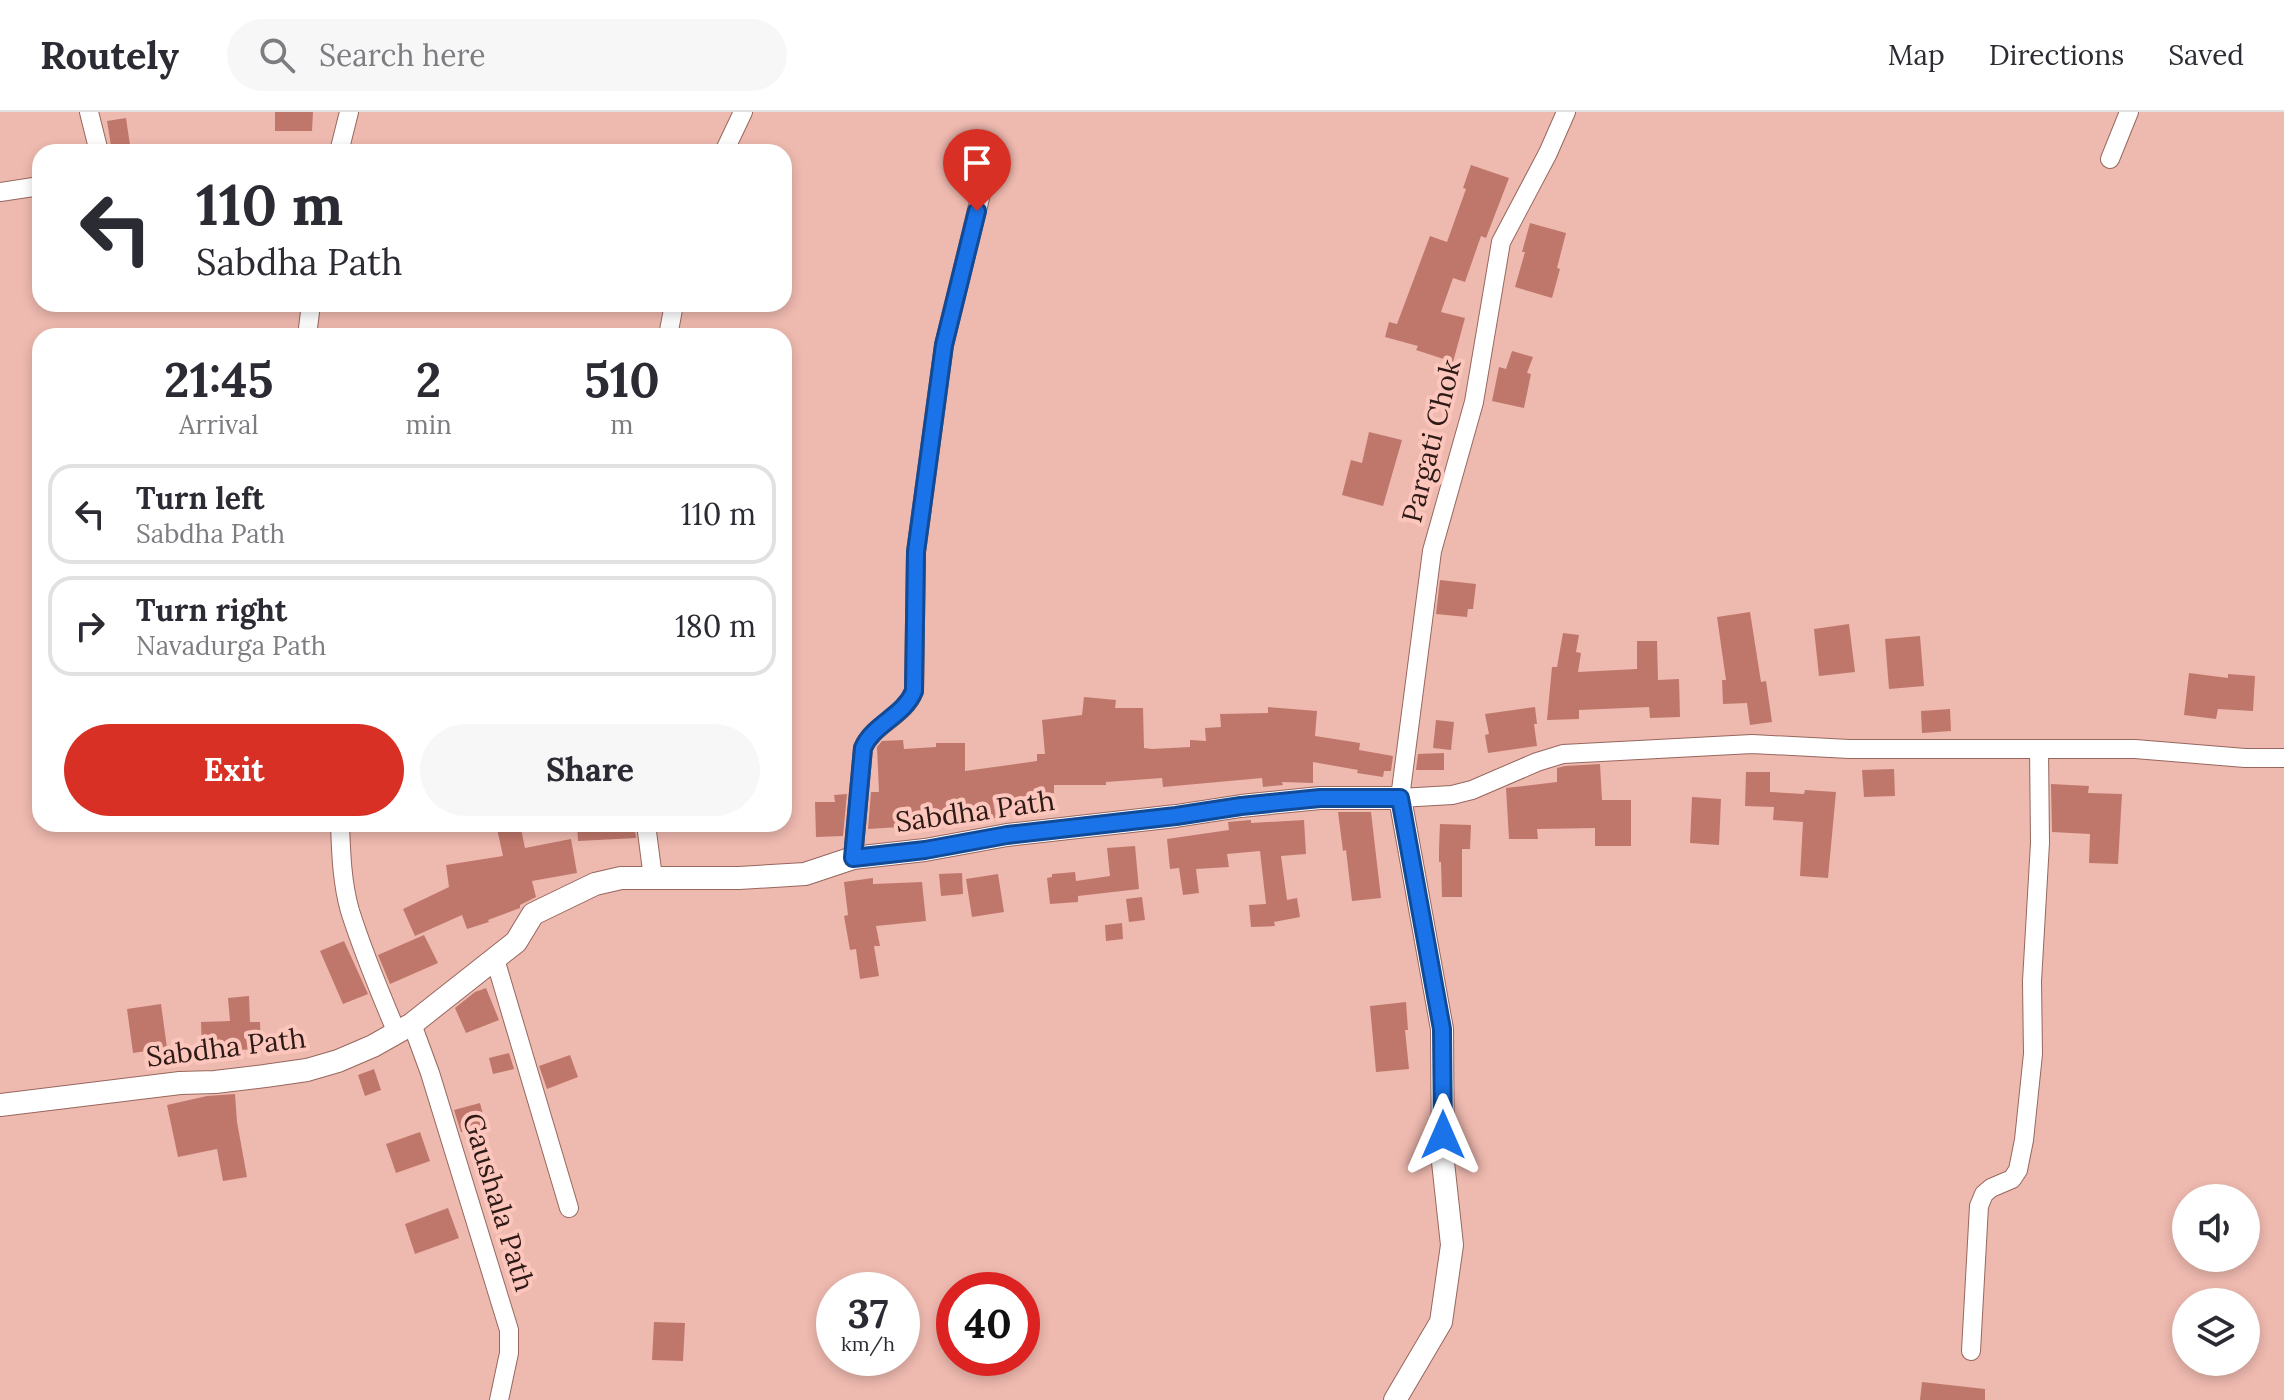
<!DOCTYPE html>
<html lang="en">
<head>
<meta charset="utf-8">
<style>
  :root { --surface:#fff; --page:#f7f7f7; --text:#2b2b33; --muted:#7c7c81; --line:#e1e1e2; --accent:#d93025 }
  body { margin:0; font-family:Lora,serif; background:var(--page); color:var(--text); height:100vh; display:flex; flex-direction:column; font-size:30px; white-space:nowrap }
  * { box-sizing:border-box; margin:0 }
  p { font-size:26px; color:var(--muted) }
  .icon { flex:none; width:44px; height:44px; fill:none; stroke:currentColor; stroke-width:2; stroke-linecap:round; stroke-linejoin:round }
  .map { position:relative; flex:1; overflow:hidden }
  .panel { position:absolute; left:32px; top:216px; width:760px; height:504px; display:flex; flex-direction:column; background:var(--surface); border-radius:24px; box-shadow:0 4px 12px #0003 }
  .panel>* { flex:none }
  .hud { position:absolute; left:32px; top:32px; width:760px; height:168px; border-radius:24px; box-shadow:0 4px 12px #0003; background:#fff; color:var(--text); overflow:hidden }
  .buttons { position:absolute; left:2172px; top:1072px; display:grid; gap:16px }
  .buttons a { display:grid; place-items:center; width:88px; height:88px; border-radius:50%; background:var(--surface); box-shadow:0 4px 12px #0003; font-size:40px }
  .speed { position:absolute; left:816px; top:1160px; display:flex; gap:16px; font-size:40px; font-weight:700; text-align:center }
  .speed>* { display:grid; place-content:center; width:104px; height:104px; border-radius:50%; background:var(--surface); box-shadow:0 4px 12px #0003; line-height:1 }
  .speed small { font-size:20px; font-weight:400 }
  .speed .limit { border:12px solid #d22; background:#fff; color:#111 }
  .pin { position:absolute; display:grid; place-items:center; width:68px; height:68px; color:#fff; margin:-82px -34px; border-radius:50% 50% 50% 0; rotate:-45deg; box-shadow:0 0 8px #0007 }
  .pin .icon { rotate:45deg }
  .me { position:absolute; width:88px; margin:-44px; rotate:0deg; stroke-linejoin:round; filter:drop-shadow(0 0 6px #0008) }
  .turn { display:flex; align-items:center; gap:28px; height:168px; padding:0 32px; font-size:36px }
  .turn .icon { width:104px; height:104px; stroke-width:2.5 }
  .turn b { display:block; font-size:56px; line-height:68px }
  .eta { display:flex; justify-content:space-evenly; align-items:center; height:136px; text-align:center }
  .eta b { font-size:48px; font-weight:800; line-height:56px }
  .button { display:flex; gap:16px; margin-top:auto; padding:16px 32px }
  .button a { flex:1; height:92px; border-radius:48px; background:var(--accent); color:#fff; font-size:32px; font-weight:800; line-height:92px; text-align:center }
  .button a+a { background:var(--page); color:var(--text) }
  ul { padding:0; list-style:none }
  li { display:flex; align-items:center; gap:24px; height:100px; margin:0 16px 12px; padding:0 16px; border:4px solid var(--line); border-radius:24px }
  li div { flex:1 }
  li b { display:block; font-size:30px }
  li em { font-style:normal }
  header { display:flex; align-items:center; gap:48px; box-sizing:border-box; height:112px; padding:0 40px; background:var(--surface); border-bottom:2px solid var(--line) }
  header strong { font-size:38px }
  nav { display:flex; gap:44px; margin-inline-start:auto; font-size:28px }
  .search { width:560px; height:72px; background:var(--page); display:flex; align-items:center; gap:20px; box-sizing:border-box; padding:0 28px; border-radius:44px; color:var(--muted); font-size:30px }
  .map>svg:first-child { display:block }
</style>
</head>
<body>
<header>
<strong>Routely</strong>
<div class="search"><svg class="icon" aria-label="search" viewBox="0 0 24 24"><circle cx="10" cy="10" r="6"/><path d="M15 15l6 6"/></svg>Search here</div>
<nav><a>Map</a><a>Directions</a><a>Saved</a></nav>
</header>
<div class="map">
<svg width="2284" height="1288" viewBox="0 0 2284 1288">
  <rect width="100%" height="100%" fill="#eeb9af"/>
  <!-- building -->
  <path fill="#c0776b" d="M275,0H313L312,19H275Z
    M126,6L131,40H112L107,9Z
    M1471,53L1509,66L1486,126L1481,124L1465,170L1453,166L1441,200L1465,206L1453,250L1416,238L1418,234L1385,225L1389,210L1397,212L1430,124L1447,130L1466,77L1463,76Z
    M1530,111L1566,121L1557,156L1560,157L1552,186L1515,175L1525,140H1522Z
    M1512,239L1533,245L1527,261L1531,262L1524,296L1492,289L1499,255L1506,257Z
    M1369,320L1402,328L1383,394L1342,383L1351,348L1362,351Z
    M1440,468L1476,472L1473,497H1468L1467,505L1436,502Z
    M1750,500L1761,570L1766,569L1772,610L1750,613L1747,591L1723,592L1722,568H1726L1717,505Z
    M1849,512L1855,560L1819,564L1814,517Z
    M1563,521L1579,523L1576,540L1581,541L1578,560L1637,557V529H1657L1658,568L1679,567L1680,605L1650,606L1649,595L1579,598V607L1547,608L1552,555H1557Z
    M1920,524L1924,574L1889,577L1885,527Z
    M2189,561L2228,566V562L2255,564L2253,599L2218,597L2216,607L2184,603Z
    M1084,585L1116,588L1115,596H1143L1144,636L1152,637L1190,635V628L1206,629L1205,616L1221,615L1220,602L1268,601V595L1317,599L1315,624L1360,631L1359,638L1393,644L1391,659H1384L1383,665L1357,661L1358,658L1313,650V671L1282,670L1283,673L1263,675L1262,666L1163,675L1162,666L1106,670V673H1054V681L993,689L996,706L972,709L971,698L899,704L900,715L868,717L871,680H879L877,635L882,629L903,628L904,637L936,635V631H965V659L1037,649V642H1045L1042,608L1082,603Z
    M1535,595L1537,612H1534L1537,634L1488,641L1485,623L1489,622L1485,602Z
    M1950,597L1951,619L1922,621L1921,599Z
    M1436,608L1454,610L1451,638L1433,636Z
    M1444,641V658H1416L1418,642Z
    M1600,652L1602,688H1631V734H1595V716L1537,717L1538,727H1509L1506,676L1557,670V656L1565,654Z
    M1894,657L1895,684L1864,685L1862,658Z
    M1746,660H1770V680L1804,682L1805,678L1836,680L1828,766L1800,764L1803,710L1773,708L1774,695L1745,694Z
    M2051,672L2089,674L2088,681L2122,682L2118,752L2089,751L2090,722L2052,720Z
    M847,682L843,724L816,725L815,690H835L834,683Z
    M1692,685L1721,687L1719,733L1690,731Z
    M1338,700H1371L1381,786L1352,789L1346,738L1343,739Z
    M1251,708V711L1304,708L1306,742L1281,744L1287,788L1297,786L1300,805L1274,810L1275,814L1251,815L1249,793L1266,792L1260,739L1227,742L1229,755L1196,757L1199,781L1183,783L1179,756L1170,757L1167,727L1229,718L1228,710Z
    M496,712H520L525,736L571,727L577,761L532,769L536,785L520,793V796L488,808L489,810L467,817L462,803L415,824L403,797L449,775L446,753L503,744Z
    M577,712H634L636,726L578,729Z
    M1440,712L1471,713L1470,737H1462V785H1442L1441,750H1439V736Z
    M1135,734L1139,777L1078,784V790L1050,792L1047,766L1052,765V762L1075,760L1076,769L1110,764L1107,736Z
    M962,761L963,782L941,784L939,762Z
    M998,762L1004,800L972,805L966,767Z
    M873,766V772L922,770L926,809L876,814L880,834H874L879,864L860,867L856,837L850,838L844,804L848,803L844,770Z
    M1142,785L1145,808L1129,810L1126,787Z
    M1122,811L1123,827L1106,829L1105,813Z
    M424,823L438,851L390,872L378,843Z
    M344,829L368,882L343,892L320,839Z
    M486,876L499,908L466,921L455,896L475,880Z
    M249,884L250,910H260L261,937L232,938L231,935L202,936L201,910L230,909L228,886Z
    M1406,890L1408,918H1405L1409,957L1376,960L1370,894Z
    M161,892L167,936L133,941L127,897Z
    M509,941L514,957L493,962L489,946Z
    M570,943L578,965L547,977L539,954Z
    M374,957L381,978L365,984L358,963Z
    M235,982L237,1010L247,1065L223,1069L217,1037L178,1045L167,993L207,984Z
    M480,991L486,1014L461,1020L454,998Z
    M420,1020L430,1049L396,1061L386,1032Z
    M448,1096L459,1126L415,1142L405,1112Z
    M654,1210L685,1211L683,1249L652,1248Z
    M1922,1270L1985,1277V1288H1920Z"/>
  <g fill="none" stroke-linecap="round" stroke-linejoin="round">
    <defs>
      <path id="minor" d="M89,0L99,40
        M1566,0L1548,41L1501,130L1474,290L1432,439L1400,686L1452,683L1472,678L1537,650L1563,642L1752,632L1849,637H2135L2245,646H2284
        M339,40L349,0
        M724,40L743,0
        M2110,47L2129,0
        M0,80L40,74
        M307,224L311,192
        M668,224L674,192
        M340,712C341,741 342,771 350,799C363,840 380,881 397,921
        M646,712L653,766
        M853,746L863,636C873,612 905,604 914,579L916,440L944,233L990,45
        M495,847L569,1096
        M412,912L430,961L509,1218V1241L499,1288
        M1971,1239L1979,1094L1984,1082L1991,1076L2012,1067L2018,1058L2024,1028L2033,942L2032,869L2040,731L2039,637"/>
      <path id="tertiary" d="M0,993L180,971L215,970L265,964L307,958L338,949L373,934L412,912L516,830L533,802L595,772L621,766H739L805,762L853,746L925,738L1007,723L1176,704L1241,694L1320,686H1400L1442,917L1443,1050L1452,1133L1441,1210L1395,1288"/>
    </defs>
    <!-- minor casing -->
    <use href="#minor" stroke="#97675e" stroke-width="20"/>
    <!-- tertiary casing -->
    <use href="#tertiary" stroke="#97675e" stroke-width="24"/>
    <!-- minor -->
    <use href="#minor" stroke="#fff" stroke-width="18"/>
    <!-- tertiary -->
    <use href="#tertiary" stroke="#fff" stroke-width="22"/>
  </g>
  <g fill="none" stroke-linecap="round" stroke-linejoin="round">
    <defs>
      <path id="route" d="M977,99L944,233L916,440L914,579C904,604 873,612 863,636L853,746L925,738L1007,723L1176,704L1241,694L1320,686H1400L1442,917L1443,1023"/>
    </defs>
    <!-- route casing -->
    <use href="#route" stroke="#114b97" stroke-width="20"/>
    <!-- route -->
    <use href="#route" stroke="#1a73e8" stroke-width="14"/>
  </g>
  <g text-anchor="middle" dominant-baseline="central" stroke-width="8" stroke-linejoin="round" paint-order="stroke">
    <!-- street labels -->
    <g font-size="28" fill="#2d1a16" stroke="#fcc6bc">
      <text transform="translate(1431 329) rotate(-76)">Pargati Chok</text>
      <text transform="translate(975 699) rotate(-8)">Sabdha Path</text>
      <text transform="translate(226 935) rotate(-7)">Sabdha Path</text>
      <text transform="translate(499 1090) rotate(73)">Gaushala Path</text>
    </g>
  </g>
</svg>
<div class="buttons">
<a><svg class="icon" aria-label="sound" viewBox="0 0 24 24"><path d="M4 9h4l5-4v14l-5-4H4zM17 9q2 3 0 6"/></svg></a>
<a><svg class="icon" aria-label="layers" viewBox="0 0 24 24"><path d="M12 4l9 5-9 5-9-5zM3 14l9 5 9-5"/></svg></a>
</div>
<div class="speed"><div>37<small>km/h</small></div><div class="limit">40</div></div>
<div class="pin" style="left:977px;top:99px;background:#d93025"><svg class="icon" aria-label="arrive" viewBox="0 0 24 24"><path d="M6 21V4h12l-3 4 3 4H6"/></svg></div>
<svg class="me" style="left:1443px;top:1023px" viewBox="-20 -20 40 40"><path d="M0-17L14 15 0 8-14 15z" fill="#1a73e8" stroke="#fff" stroke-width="4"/></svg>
<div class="hud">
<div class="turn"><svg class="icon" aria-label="left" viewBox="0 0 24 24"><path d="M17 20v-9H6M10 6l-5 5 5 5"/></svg><div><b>110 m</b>Sabdha Path</div></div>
</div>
<section class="panel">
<div class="eta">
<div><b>21:45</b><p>Arrival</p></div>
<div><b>2</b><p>min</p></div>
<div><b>510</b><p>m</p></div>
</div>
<ul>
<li><svg class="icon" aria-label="left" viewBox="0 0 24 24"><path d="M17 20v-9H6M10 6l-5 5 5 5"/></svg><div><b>Turn left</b><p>Sabdha Path</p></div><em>110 m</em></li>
<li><svg class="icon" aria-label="right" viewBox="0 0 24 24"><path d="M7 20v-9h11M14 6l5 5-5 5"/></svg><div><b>Turn right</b><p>Navadurga Path</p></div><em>180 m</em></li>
</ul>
<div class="button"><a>Exit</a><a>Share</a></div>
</section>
</div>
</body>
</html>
